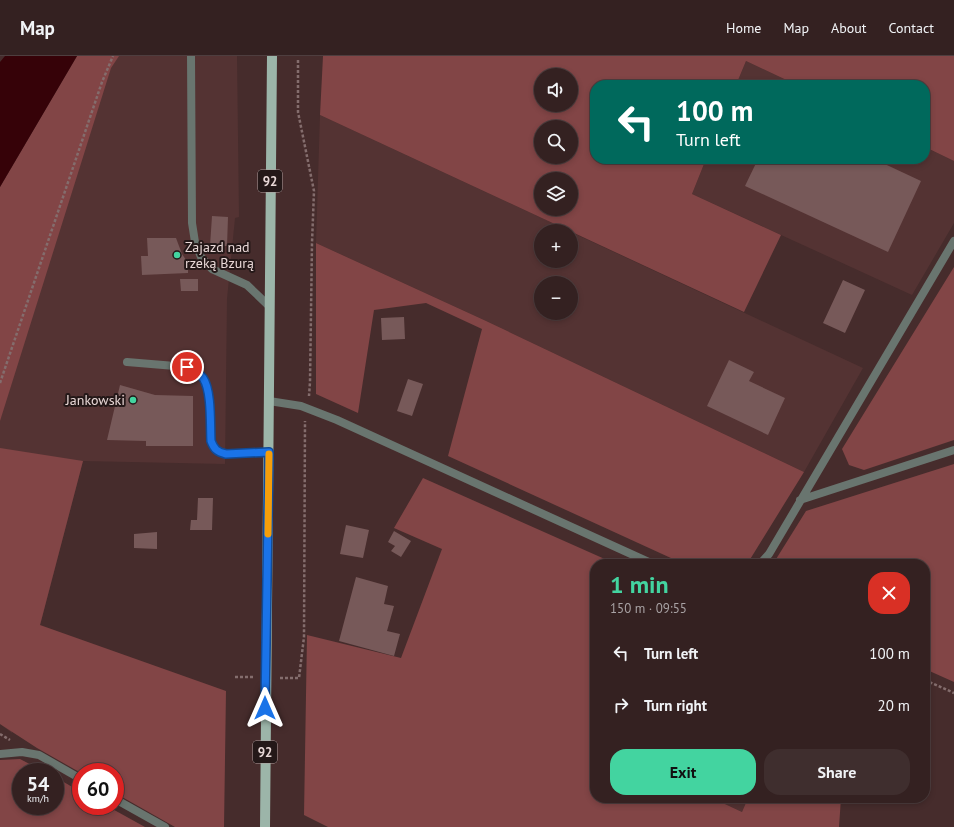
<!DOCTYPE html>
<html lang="en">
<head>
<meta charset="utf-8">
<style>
  :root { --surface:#342121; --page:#3f2e2e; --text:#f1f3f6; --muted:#a9a3a5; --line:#4e3e3f; --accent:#43d4a0 }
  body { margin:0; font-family:"PT Sans",sans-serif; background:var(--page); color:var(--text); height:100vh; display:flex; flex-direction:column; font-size:15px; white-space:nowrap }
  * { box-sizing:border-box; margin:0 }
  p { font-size:13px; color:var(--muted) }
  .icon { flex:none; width:22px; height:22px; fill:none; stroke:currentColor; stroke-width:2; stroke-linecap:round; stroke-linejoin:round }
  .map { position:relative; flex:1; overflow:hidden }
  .details { position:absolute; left:590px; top:503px; width:340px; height:244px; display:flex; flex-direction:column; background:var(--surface); border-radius:16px; box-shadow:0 2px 6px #0003,0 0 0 1px var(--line) }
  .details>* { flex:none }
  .hud { position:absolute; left:590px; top:24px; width:340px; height:84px; border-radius:16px; box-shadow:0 2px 6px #0003,0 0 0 1px var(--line); background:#00695c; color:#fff; overflow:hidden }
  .fabs { position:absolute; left:534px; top:12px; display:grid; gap:8px }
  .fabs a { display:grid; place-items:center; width:44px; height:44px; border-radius:50%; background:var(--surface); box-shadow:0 2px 6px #0003,0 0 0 1px var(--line); font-size:20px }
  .speed { position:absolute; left:12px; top:707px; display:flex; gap:8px; font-size:20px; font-weight:700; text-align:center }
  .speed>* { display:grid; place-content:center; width:52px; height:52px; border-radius:50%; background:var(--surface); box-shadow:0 2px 6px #0003,0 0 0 1px var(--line); line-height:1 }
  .speed small { font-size:10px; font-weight:400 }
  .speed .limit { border:6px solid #d22; background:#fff; color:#111 }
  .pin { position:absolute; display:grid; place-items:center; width:34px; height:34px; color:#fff; margin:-17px; border:2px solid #fff; border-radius:50%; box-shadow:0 1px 4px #0007 }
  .me { position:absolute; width:44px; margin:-22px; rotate:0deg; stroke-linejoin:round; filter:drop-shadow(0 0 3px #0008) }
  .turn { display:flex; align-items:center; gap:14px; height:84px; padding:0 20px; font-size:18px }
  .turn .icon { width:52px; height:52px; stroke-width:2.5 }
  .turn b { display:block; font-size:28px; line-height:34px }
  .round { display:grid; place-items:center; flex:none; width:42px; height:42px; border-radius:16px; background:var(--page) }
  .summary { display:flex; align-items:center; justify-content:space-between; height:68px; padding:0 20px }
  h1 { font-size:24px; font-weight:800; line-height:30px; color:var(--accent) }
  .button { display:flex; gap:8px; margin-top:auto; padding:8px 20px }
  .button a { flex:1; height:46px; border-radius:16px; background:var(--accent); color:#111; font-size:16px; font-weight:800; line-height:46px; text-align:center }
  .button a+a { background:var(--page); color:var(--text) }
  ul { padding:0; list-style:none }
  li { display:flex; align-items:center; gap:12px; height:52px; padding:0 20px }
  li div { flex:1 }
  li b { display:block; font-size:15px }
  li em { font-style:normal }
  header { display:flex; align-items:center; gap:24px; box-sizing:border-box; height:56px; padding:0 20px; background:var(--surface); border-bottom:1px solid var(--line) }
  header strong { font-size:19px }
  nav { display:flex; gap:22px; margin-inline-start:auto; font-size:14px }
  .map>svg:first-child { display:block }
</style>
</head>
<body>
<header>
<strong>Map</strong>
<nav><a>Home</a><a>Map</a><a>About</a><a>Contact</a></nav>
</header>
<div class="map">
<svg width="954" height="771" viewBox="0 0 954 771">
  <rect width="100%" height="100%" fill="#462c2c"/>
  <!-- built -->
  <path fill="#543333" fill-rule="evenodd" d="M77,0H237L239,161L235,162L227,243L225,408L83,405L12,677L0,668V131Z
    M746,5L797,29H736Z
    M320,59L570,175H541V205H571V176L863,312L804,416L484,264L316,187ZM541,227H571V257H541Z
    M925,91L954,105V167L912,239L692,138L706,103H925Z
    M712,742H748L742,756Z"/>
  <!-- green -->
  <path fill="#824546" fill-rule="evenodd" d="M77,0H119L111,12L0,365V131Z
    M323,0H954V105L925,91V29H797L746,5L736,29H595V103H706L692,138L781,179L744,256L320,59ZM541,19H571V49H541ZM541,71H571V101H541ZM541,123H571V153H541Z
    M316,187L484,264L804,416L749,505L744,508H684L448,400L482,273L426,247L374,254L358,357L316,338Z
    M954,211V384L864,414L849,409L842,393Z
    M0,392L83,405L40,569L226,635L224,771H175L115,737V716H81V717L37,692L0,668Z
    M954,408V626L925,613V508H773L806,455Z
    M423,422L616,508H595V742H712L742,756L748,742H841L839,771H328L304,759L307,579L401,602L442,493L394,472Z
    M20,703L45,716H21V750H55V721L81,736V750H107L145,771H0V704Z"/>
  <!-- water -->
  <path fill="#360208" d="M5,0H77L0,131V6Z"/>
  <!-- building -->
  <path fill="#775959" d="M758,103H874L921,125L888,196L745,130Z
    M212,160L228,161L227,190H210Z
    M147,182H176L182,198L188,207V217L142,219L141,200H148Z
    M180,223H198V235H181Z
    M843,224L865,234L845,277L823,267Z
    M404,261L405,283L382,284L381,262Z
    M729,304L754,316L749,325L785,342L768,379L707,350Z
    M408,323L423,328L412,360L397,355Z
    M120,329L155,339L193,340V390H146V385L107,384Z
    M198,442H213L212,474H190L191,464H197Z
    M346,469L369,474L363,502L340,498Z
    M394,475L411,485L401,501L391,495L395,490L388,486Z
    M157,476V493L134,492V478Z
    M356,521L388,530L384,548L394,550L387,575L400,578L394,600L339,585Z"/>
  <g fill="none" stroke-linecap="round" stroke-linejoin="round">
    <!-- path -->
    <path stroke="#846d6d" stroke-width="2.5" stroke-dasharray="3 2" stroke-linecap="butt" d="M298,4V56L314,135L312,187L310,326L309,340
      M0,327L102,26L113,0
      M235,621H253
      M280,622H299L304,581L305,365
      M925,624L954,637
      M0,678L10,684"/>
    <!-- lane -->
    <path stroke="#69756f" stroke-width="8" d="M191,0L192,167L195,186L201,201L212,213L247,229L269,250
      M127,306L187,311C193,314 199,317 203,322C212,335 210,369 211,385C214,393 217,396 226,398L269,396"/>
    <!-- street -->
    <path stroke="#69756f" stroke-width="8" d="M269,345L301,350L337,364L653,508
      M800,444L954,394
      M760,508L769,498L954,185
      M0,698L22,696L39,699L81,723
      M115,743L165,771"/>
    <!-- primary -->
    <path stroke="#9cb5a9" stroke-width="10" d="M265,771L272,0"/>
  </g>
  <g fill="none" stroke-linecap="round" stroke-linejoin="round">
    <defs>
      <path id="route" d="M187,311C193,314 199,317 203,322C212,335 210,369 211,385C214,393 217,396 226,398L269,396L265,652"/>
    </defs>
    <!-- route casing -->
    <use href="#route" stroke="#114b97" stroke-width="10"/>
    <!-- route -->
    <use href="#route" stroke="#1a73e8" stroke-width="7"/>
    <!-- slow -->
    <path stroke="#f59e0b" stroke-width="7" d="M268,478L269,398"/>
  </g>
  <!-- markers -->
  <g fill="#43d4a0" stroke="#241818" stroke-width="1.5">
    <circle cx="177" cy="199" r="4"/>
    <circle cx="133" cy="344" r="4"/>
  </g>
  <g text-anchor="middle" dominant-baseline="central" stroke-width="4" stroke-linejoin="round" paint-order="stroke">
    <!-- shield labels -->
    <g fill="#241818" stroke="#ae9e9e" stroke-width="1">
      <rect x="258" y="114" width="24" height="22" rx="3"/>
      <rect x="253" y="685" width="24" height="22" rx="3"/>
    </g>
    <g font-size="13" font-weight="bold" fill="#e9d8d7">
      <text x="270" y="125">92</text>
      <text x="265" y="696">92</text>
    </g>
    <!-- poi labels -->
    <g font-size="14" fill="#e9d8d7" stroke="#241818" text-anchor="start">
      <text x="185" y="191">Zajazd nad<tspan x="185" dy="16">rzeką Bzurą</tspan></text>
      <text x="125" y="344" text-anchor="end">Jankowski</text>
    </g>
  </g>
</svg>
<div class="fabs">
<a><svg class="icon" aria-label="sound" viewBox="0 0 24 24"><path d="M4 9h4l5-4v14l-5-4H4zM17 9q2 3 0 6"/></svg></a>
<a><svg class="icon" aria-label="search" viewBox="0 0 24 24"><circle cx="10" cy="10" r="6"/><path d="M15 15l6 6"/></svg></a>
<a><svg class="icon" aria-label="layers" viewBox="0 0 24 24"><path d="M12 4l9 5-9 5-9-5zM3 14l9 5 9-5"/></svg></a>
<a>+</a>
<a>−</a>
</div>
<div class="speed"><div>54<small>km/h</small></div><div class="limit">60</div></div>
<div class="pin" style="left:187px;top:311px;background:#d93025"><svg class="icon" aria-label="arrive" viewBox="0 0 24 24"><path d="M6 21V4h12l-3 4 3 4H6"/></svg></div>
<svg class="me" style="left:265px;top:652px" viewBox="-20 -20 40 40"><path d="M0-17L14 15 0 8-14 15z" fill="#1a73e8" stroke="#fff" stroke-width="4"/></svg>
<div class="hud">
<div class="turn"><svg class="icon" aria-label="left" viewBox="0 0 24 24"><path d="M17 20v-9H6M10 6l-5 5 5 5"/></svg><div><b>100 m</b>Turn left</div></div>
</div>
<section class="details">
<div class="summary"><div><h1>1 min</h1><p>150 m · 09:55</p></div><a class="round" style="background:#d93025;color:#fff"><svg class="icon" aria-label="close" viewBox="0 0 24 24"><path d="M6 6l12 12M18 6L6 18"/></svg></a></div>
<ul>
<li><svg class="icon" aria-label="left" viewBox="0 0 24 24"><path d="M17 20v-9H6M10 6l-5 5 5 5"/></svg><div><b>Turn left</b></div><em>100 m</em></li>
<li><svg class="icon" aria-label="right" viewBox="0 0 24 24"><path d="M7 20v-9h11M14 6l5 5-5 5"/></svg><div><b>Turn right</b></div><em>20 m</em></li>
</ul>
<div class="button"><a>Exit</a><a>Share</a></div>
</section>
</div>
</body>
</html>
